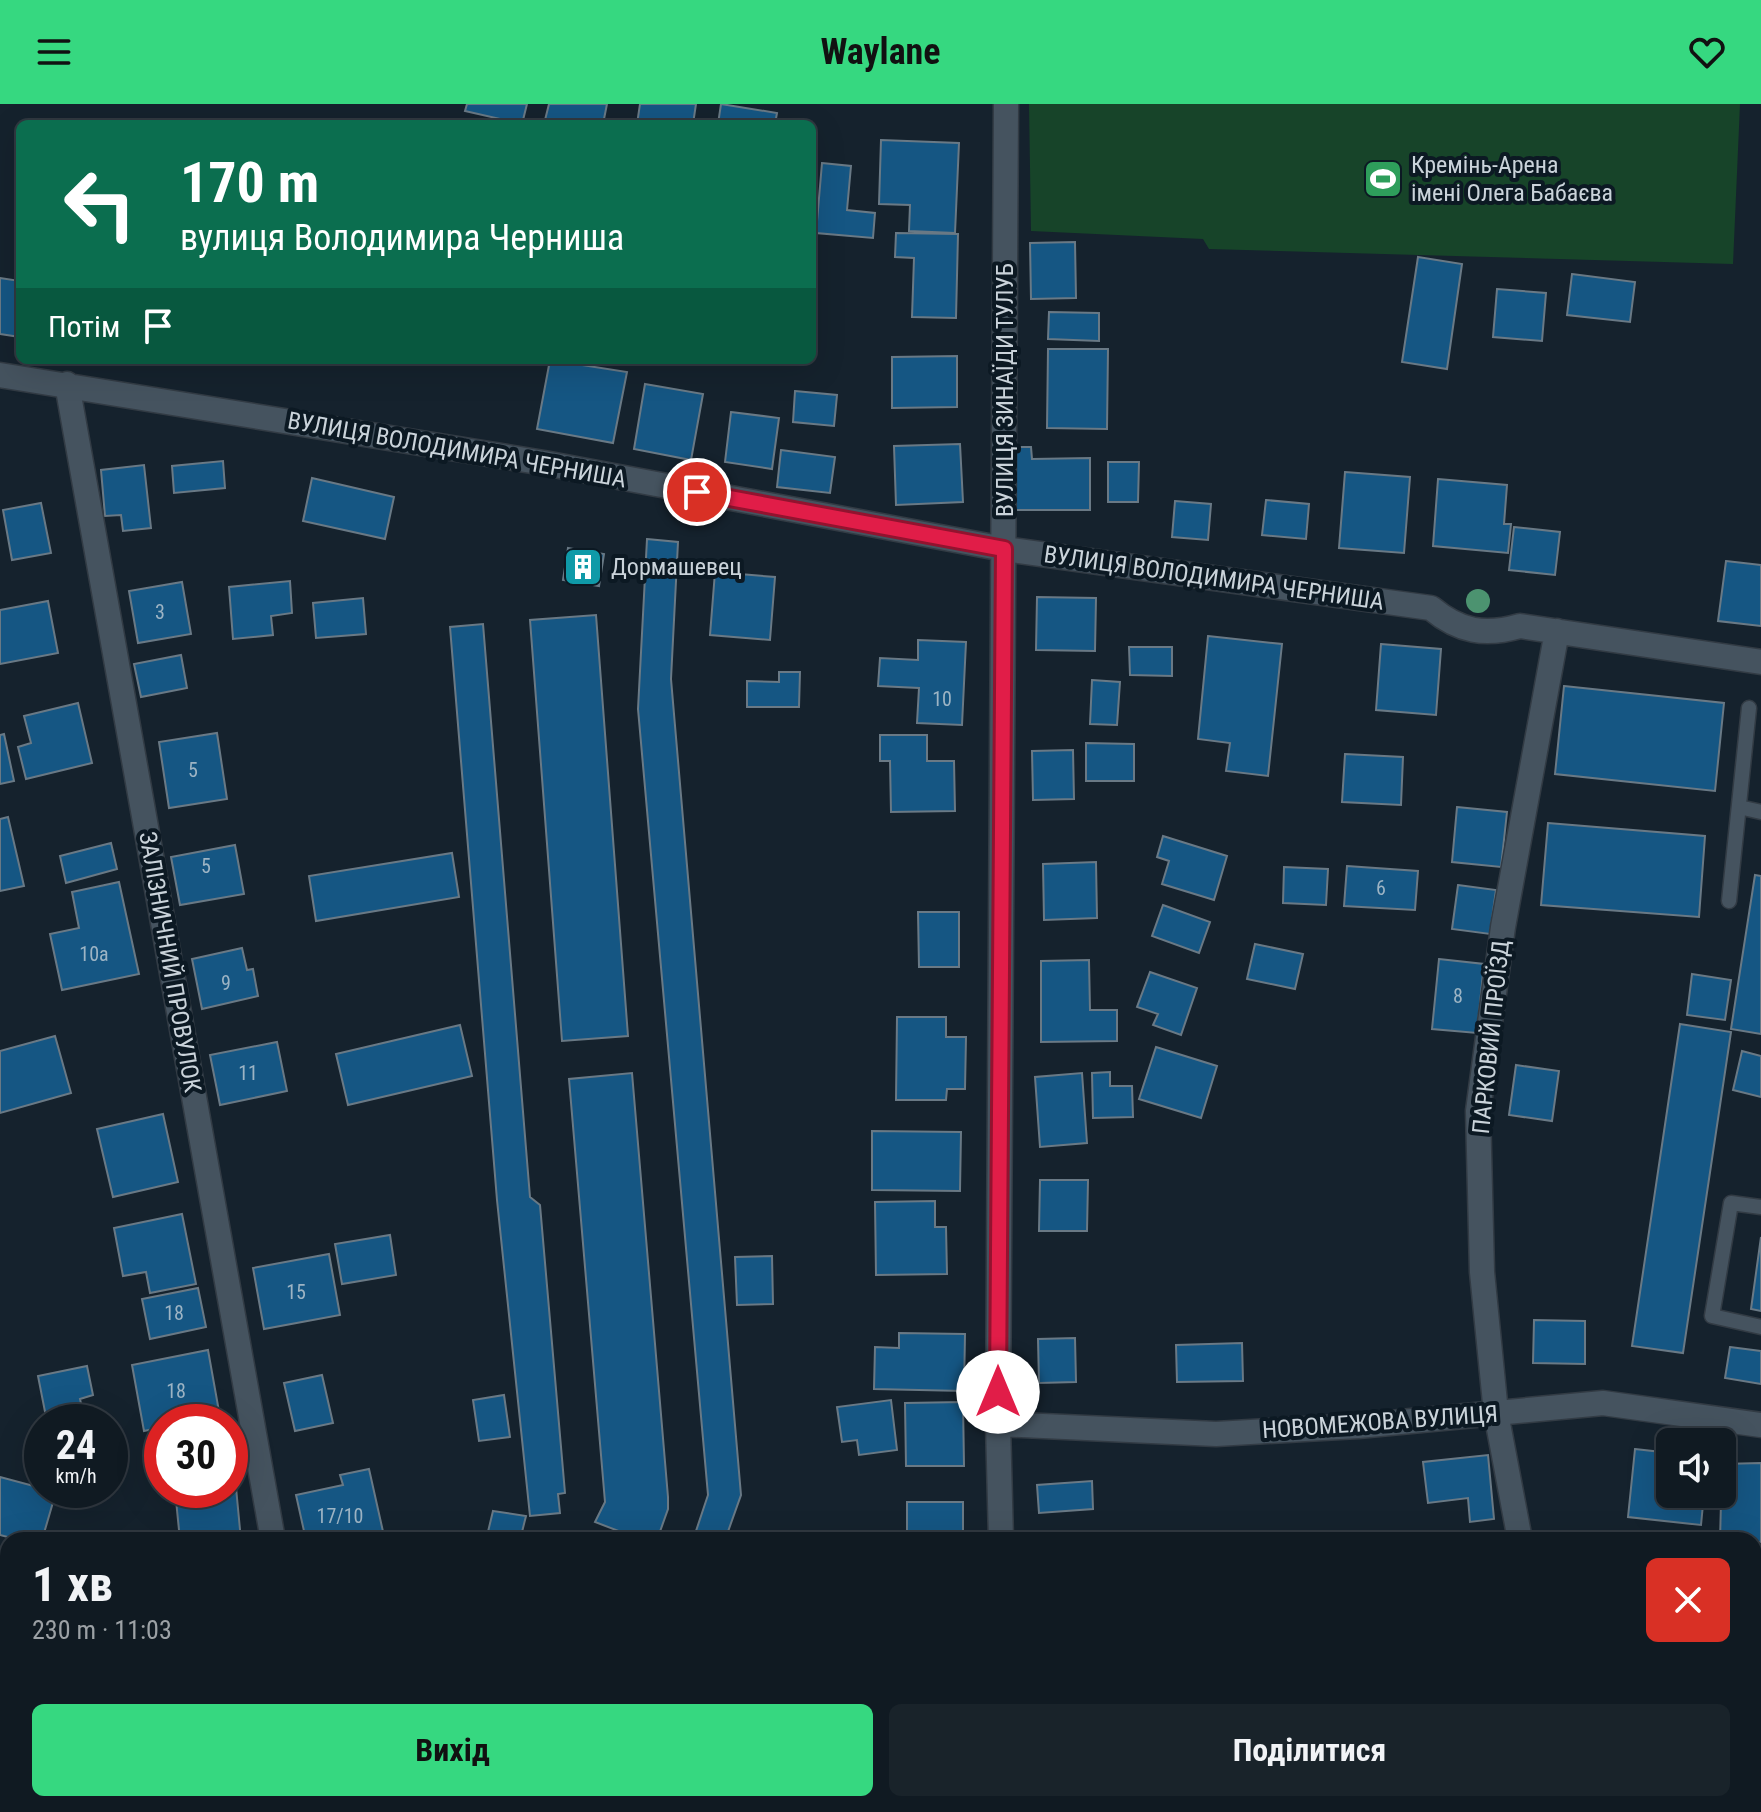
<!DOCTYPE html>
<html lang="uk">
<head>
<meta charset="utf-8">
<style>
  :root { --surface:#101a22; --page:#19232a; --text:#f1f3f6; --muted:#9ca1a5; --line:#303840; --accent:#36d880 }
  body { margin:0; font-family:"Roboto Condensed",sans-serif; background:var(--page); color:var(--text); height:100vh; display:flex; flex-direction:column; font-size:30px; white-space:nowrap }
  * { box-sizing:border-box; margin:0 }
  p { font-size:26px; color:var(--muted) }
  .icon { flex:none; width:44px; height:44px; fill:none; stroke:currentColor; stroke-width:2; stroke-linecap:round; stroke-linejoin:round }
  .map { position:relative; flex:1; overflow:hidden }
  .details { position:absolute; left:0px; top:1428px; width:1762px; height:280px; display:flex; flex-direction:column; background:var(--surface); border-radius:24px 24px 0 0; box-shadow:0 8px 32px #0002,0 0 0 2px var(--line) }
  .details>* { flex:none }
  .guide { position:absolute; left:16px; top:16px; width:800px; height:244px; border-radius:12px; box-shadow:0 8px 32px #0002,0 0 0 2px var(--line); background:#0b6e4f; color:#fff; overflow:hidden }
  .controls { position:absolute; left:1656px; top:1324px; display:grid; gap:16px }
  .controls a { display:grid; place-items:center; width:80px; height:80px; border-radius:12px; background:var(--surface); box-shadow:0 8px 32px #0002,0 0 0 2px var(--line); font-size:40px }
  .speed { position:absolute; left:24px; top:1300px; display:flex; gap:16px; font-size:40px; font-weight:700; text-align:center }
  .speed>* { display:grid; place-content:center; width:104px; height:104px; border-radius:50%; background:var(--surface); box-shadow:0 8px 32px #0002,0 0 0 2px var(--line); line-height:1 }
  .speed small { font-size:20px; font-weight:400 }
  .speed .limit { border:12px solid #d22; background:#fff; color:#111 }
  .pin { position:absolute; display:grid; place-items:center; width:68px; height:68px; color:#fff; margin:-34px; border:4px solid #fff; border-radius:50%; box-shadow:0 2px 8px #0007 }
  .me { position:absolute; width:88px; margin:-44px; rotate:0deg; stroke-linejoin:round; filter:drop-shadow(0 0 6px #0008) }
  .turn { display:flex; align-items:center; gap:28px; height:168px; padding:0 32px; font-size:36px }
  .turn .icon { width:104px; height:104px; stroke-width:2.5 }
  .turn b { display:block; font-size:56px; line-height:68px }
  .then { display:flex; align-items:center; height:76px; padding:0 32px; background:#0003; gap:16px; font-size:30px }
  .round { display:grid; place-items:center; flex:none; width:84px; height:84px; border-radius:12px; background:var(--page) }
  .head { display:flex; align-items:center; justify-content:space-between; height:136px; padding:0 32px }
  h1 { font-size:48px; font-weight:700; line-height:60px }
  .cta { display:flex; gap:16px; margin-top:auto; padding:16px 32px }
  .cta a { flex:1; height:92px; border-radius:12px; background:var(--accent); color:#111; font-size:32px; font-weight:700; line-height:92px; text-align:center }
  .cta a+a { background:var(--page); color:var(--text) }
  header { display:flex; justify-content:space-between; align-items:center; height:104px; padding:0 32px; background:var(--accent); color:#111; font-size:36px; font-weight:700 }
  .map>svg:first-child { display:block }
</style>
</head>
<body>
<header><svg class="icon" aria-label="menu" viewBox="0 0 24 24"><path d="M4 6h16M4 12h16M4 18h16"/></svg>Waylane<svg class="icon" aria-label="heart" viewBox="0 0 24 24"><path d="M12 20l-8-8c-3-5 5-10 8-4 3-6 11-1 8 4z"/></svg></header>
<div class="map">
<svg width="1761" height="1708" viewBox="0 0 1761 1708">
  <rect width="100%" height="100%" fill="#15222d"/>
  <!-- green -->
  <path fill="#174429" d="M1029,0H1740L1733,160L1209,145L1203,135L1031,127Z"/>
  <!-- building -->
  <path fill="#155683" stroke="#697985" stroke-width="2" d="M467,0H527L522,20L465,7Z
    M549,0H607L603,20H544Z
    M640,0H696L693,20H637Z
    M721,0L777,9L775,20H718Z
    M881,36L959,39L955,129L909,127L910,101L879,100Z
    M822,59L851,62L847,106L875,109L873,134L816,129Z
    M896,129L958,130L956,214L912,213L914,154L895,153Z
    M1075,138L1076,194L1031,195L1030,139Z
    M1418,153L1462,160L1447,265L1402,258Z
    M1572,170L1635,178L1630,218L1567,211Z
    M0,174L20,177V233L0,230Z
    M1497,185L1546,189L1542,237L1493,233Z
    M1049,208L1099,209V237L1048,235Z
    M1048,245H1108L1107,325L1047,324Z
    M957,252V303L892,304V253Z
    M550,256L627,268L613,339L537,325Z
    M645,280L703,290L691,356L634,345Z
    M795,287L837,291L834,322L793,318Z
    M731,308L779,314L772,365L725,358Z
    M960,340L963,398L896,401L894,342Z
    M1014,343H1031L1032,355L1090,354V406H1014Z
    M781,346L835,353L830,389L777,383Z
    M223,357L225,384L174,389L172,362Z
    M1108,358H1139L1138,398H1108Z
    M144,361L151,424L123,427L121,411L105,412L101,366Z
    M1345,368L1410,373L1404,449L1339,444Z
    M312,374L394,393L385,435L303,417Z
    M1438,375L1507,381L1504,420H1511L1508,449L1433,442Z
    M1266,396L1309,400L1306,435L1262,431Z
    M1175,397L1211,400L1208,436L1172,433Z
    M41,399L51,449L12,456L3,406Z
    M1514,423L1560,428L1555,471L1509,466Z
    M647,435L678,438L671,575L741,1391L725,1436H693L708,1391L638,605Z
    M568,444L604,450L599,482L563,476Z
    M1726,457L1761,461V522L1718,517Z
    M715,468L775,473L770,536L710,531Z
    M290,477L292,509L271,512L273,531L233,535L229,483Z
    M182,478L191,530L138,539L129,487Z
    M1037,493L1096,494L1095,547L1036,546Z
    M363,494L366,530L316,534L313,499Z
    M48,497L58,549L0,560V506Z
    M596,511L628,932L562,937L530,516Z
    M483,520L530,1093L540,1101L565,1389L558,1390L560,1409L530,1412L497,1096L450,523Z
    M1208,532L1282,540L1268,672L1226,667L1230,639L1198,635Z
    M918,536L966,538L962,621L917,619L919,584L878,582L880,554L918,556Z
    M1381,540L1441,545L1436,611L1376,606Z
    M1129,543H1172V572L1130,571Z
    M181,551L187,584L141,593L134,560Z
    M779,568H800L799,603H747V577L779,578Z
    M1092,576L1120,578L1117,621L1090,620Z
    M1564,582L1724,599L1715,687L1555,670Z
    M78,599L92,659L26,675L18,643L31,639L24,612Z
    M217,629L227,695L169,704L159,638Z
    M4,630L14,677L0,680V631Z
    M880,631H927V657H954L955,707L891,708L890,657H880Z
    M1086,639L1134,640V677H1086Z
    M1073,646L1074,695L1033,696L1032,647Z
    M1345,650L1403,653L1401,701L1342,698Z
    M1457,703L1507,708L1501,763L1452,758Z
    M8,713L24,782L0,787V715Z
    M1548,719L1705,732L1699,813L1541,801Z
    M1163,732L1227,752L1214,796L1162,780L1169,757L1157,753Z
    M111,739L117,765L66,779L60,752Z
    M235,741L244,790L180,801L171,753Z
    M452,749L459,793L316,817L309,772Z
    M1096,758L1097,814L1044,816L1043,760Z
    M1347,762L1418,767L1415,806L1344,802Z
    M1284,763L1328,765L1326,801L1283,799Z
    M1755,771L1761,772V930L1731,925Z
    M119,778L139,870L62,886L50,830L79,824L72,788Z
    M1458,781L1496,786L1490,830L1452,825Z
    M1163,801L1210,818L1199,849L1152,832Z
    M918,808H959V863H919Z
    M1255,840L1303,850L1295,885L1247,875Z
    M242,844L247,866L253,865L258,892L202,905L192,855Z
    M1439,855L1484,860L1477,929L1432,925Z
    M1089,856L1090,906H1117V937L1041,938V857Z
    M1150,868L1197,884L1181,931L1153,921L1158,910L1137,903Z
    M1692,870L1731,876L1725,916L1687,911Z
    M897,913H946V933H966L965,985H947L946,996H896Z
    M1680,920L1731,928L1683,1249L1632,1242Z
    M460,921L472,972L348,1001L336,950Z
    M55,932L71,989L0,1009V947Z
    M277,938L287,987L220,1001L210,951Z
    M1156,943L1217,962L1201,1014L1139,995Z
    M1742,947L1761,952V993L1733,986Z
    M1516,961L1559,967L1552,1017L1509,1011Z
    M1110,968V982H1132L1133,1013L1093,1014L1092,969Z
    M632,969L668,1393V1405L657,1436H621L624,1429L595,1418L605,1398L569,975Z
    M1082,969L1087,1039L1040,1043L1035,973Z
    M163,1010L178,1078L113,1093L97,1025Z
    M872,1027L961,1028L960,1087L872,1086Z
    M1040,1076H1088L1087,1127H1039Z
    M935,1097V1123H946L947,1170L876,1171L875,1098Z
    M182,1110L196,1180L150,1189L146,1168L123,1172L114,1124Z
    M390,1131L396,1171L342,1180L335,1140Z
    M1761,1133V1207L1751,1205Z
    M329,1150L340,1211L264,1225L253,1164Z
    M772,1152L773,1200L737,1201L735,1153Z
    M198,1184L206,1223L150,1235L142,1195Z
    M1534,1216L1585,1217V1260L1533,1259Z
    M899,1229L965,1230L964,1287L874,1285L875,1243L899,1244Z
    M1075,1234L1076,1278L1039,1279L1038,1235Z
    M1242,1239L1243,1277L1177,1278L1176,1241Z
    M1730,1243L1761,1247V1280L1725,1274Z
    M208,1246L220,1313L191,1318H162V1323L144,1327L132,1261Z
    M87,1262L93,1291L80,1295L84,1313L47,1318L38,1272Z
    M322,1271L333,1319L295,1327L284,1279Z
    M504,1291L510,1333L479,1337L473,1296Z
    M891,1296L897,1346L859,1351L857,1336L842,1338L837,1303Z
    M963,1298L964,1362H906L905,1299Z
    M1635,1345L1670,1349V1390H1704L1701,1421L1628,1413Z
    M1488,1351L1494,1415L1470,1418L1468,1394L1428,1399L1423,1358Z
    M1761,1359V1438L1720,1436L1722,1360Z
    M369,1365L384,1432L368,1436H306L296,1391L343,1381L340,1371Z
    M0,1373L56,1388L42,1436H19L0,1431Z
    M230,1373H235L241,1436H180L175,1386H230Z
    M1092,1377L1093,1405L1039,1409L1037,1381Z
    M907,1398H963V1436H907Z
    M493,1407L526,1412L520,1436H486Z
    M1754,1463H1761V1545H1754Z
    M81,1700H168L166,1708H79Z
    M198,1700H262L260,1708H196Z
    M420,1700H453L451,1708H419Z
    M495,1700H561L559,1708H493Z
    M595,1700H631L629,1708H592Z
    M760,1700H794V1707H761Z
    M901,1700H966V1708H902Z
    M1190,1700H1389L1392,1705L1386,1708H1195Z
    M1492,1700H1508L1514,1708H1482Z
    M1084,1701L1085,1708H1047V1703Z"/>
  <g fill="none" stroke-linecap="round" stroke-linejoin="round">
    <defs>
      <path id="lane" d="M1739,703L1761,708
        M1729,797L1749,604
        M1761,1103L1731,1099L1712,1212L1761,1223"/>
      <path id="street" d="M0,271L544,359L1004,445L1431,504C1460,528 1485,532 1520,522L1761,558
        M67,280L273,1436
        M998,1320L1216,1330L1358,1322L1603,1299L1761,1321
        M1001,1436L998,1320L1006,0
        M1520,1436L1496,1309L1482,1168L1478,1007L1503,823L1557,527
        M0,1466L8,1467
        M1754,1624L1761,1619
        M1007,1700V1708
        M1577,1700L1582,1708
        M184,1708L186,1700
        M1641,1708L1652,1700"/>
    </defs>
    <!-- lane casing -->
    <use href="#lane" stroke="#323b44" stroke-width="17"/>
    <!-- street casing -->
    <use href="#street" stroke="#323b44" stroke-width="27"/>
    <!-- lane -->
    <use href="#lane" stroke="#45535f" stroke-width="14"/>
    <!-- street -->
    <use href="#street" stroke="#45535f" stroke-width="24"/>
  </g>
  <!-- trees -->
  <circle fill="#4c9370" cx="1478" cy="497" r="12"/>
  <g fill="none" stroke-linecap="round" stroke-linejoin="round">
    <defs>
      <path id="route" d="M697,388L1004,445L998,1288"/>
    </defs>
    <!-- route casing -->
    <use href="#route" stroke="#92132f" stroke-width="20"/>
    <!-- route -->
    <use href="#route" stroke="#e11d48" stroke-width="14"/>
  </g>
  <!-- icons -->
  <defs>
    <symbol id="stadium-square" viewBox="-11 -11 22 22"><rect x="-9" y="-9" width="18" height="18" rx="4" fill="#2e9e5b" stroke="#0c1923"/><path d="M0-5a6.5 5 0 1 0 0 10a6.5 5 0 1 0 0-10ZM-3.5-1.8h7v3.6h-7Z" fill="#fff"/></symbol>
    <symbol id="building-square" viewBox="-11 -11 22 22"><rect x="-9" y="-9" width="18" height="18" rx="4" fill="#0f9aa8" stroke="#0c1923"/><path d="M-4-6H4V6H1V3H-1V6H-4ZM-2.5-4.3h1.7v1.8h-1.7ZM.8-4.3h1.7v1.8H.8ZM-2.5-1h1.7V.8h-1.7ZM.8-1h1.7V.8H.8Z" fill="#fff"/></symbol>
  </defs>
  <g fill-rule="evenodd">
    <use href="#stadium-square" x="1361" y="53" width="44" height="44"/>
    <use href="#building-square" x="561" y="441" width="44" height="44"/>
  </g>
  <g text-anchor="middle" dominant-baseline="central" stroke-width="8" stroke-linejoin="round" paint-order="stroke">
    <!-- number labels -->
    <g font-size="20" fill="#9db4c4">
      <text x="160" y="508">3</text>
      <text x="942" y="595">10</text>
      <text x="193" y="666">5</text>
      <text x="206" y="762">5</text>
      <text x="1381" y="784">6</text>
      <text x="94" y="850">10а</text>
      <text x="226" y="879">9</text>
      <text x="1458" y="892">8</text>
      <text x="248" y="969">11</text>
      <text x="296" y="1188">15</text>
      <text x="174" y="1209">18</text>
      <text x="176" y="1287">18</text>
      <text x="340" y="1412">17/10</text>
    </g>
    <!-- poi labels -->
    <g font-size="24" fill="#cad3da" stroke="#0c1923" text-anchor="start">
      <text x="1411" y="61">Кремінь-Арена<tspan x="1411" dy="28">імені Олега Бабаєва</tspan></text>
      <text x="611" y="463">Дормашевец</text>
    </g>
    <!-- street labels -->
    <g font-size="24" fill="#cad3da" stroke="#0c1923">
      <text transform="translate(1005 286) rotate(-90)">ВУЛИЦЯ ЗИНАЇДИ ТУЛУБ</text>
      <text transform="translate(457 346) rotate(10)">ВУЛИЦЯ ВОЛОДИМИРА ЧЕРНИША</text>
      <text transform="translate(1214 474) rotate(8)">ВУЛИЦЯ ВОЛОДИМИРА ЧЕРНИША</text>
      <text transform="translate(170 858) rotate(80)">ЗАЛІЗНИЧНИЙ ПРОВУЛОК</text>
      <text transform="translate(1491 933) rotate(-84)">ПАРКОВИЙ ПРОЇЗД</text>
      <text transform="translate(1380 1318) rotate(-4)">НОВОМЕЖОВА ВУЛИЦЯ</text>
    </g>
  </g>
</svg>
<div class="controls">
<a><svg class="icon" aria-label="sound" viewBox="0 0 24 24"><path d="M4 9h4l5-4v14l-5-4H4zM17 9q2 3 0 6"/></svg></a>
</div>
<div class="speed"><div>24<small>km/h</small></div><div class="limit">30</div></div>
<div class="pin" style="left:697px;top:388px;background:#d93025"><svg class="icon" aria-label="arrive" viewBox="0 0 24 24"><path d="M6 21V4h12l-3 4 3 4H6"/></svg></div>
<svg class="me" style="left:998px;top:1288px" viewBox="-20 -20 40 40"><circle r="19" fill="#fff"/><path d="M0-13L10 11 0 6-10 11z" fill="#e11d48"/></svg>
<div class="guide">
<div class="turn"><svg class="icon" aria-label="left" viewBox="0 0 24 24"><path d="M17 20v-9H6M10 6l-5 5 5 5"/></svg><div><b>170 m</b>вулиця Володимира Черниша</div></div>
<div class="then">Потім<svg class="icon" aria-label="arrive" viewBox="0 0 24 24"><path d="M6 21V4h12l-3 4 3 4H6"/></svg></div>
</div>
<section class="details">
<div class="head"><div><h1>1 хв</h1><p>230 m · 11:03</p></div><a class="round" style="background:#d93025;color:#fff"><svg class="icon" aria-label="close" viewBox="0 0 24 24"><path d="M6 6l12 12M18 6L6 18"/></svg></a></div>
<div class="cta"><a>Вихід</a><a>Поділитися</a></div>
</section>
</div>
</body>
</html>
